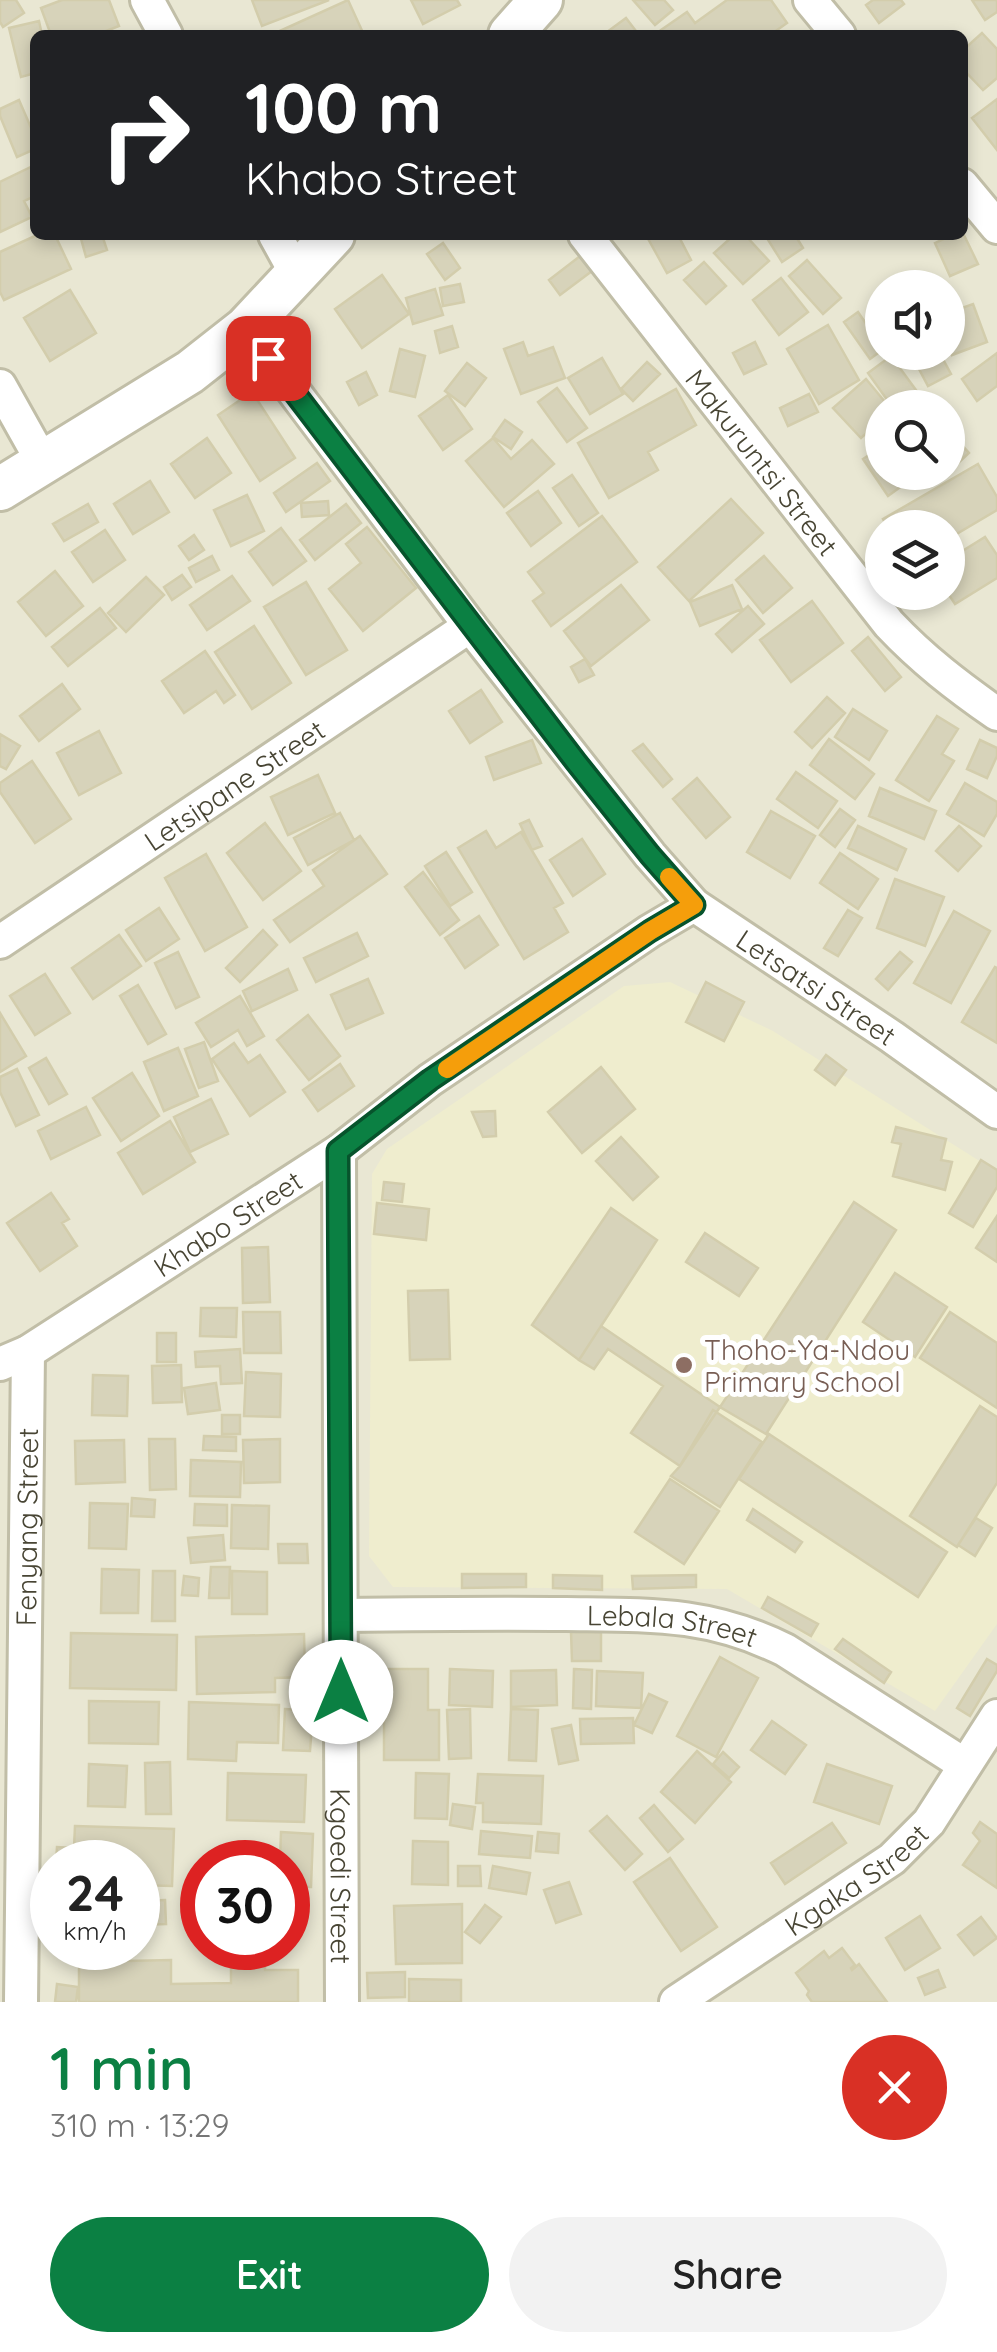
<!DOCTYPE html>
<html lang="en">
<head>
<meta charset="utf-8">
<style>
  :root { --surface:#fff; --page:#f2f2f2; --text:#222; --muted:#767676; --accent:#0b8043 }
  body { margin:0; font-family:Quicksand,sans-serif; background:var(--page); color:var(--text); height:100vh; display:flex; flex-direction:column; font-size:38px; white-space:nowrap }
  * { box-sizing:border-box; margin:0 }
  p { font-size:32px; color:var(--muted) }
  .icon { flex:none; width:55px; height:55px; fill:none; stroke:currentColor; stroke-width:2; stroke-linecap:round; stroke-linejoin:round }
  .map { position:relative; height:2002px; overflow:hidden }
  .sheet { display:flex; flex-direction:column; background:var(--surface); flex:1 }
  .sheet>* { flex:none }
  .hud { position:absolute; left:30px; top:30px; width:938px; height:210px; border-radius:15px; box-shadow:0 5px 15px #0003; background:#202124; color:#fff; overflow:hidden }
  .tools { position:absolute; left:865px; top:270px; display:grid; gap:20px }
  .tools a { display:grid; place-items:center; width:100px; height:100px; border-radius:50%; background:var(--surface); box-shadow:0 5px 15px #0003; font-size:50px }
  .speed { position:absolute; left:30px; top:1840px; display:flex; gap:20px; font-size:50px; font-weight:700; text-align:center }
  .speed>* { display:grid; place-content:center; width:130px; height:130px; border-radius:50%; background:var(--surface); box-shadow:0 5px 15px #0003; line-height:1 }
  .speed small { font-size:25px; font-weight:400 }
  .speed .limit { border:15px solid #d22; background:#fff; color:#111 }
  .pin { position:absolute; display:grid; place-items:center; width:85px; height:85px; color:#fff; margin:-42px; border-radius:20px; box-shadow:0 5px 15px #0006 }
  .me { position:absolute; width:110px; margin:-55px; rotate:0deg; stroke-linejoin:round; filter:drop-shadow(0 0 8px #0008) }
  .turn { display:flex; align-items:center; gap:35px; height:210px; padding:0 50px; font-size:45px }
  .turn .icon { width:130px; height:130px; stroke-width:2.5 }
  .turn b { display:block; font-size:70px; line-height:85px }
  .round { display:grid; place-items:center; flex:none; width:105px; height:105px; border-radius:52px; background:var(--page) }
  .head { display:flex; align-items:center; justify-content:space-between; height:170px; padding:0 50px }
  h1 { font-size:60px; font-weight:600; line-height:75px; color:var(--accent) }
  .action { display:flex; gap:20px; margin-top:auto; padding:20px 50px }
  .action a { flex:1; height:115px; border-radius:60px; background:var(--accent); color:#fff; font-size:40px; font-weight:600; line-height:115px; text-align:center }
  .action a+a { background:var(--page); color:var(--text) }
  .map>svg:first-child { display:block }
</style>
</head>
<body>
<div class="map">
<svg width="997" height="2002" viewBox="0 0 997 2002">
  <rect width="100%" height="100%" fill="#f4f3e5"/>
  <!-- residential -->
  <path fill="#e9e7d3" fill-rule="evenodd" d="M0,0H997V2002H0ZM35,35H962V235H35ZM882,288H948V352H882ZM882,408H948V472H882ZM882,528H948V592H882ZM52,1862H138V1948H52ZM202,1862H288V1948H202Z"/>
  <!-- education -->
  <path fill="#efedce" d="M670,982L773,1031L997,1172V1624L935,1711L727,1589L393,1587L369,1556L372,1174L387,1149L624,986Z"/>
  <!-- building -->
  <path fill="#d7d3ba" stroke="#d3cdac" stroke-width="2.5" d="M0,0H16L24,13L3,27L0,22Z
    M62,0H109L119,26L96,35H51L41,8Z
    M252,0H329L262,26Z
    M348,0L364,35H271Z
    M411,0H457L460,5L423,24Z
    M633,0H664L673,10L655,25Z
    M727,0H771L787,23L770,35H665L661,30L687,12L695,23Z
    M873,0H901L904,4L879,23L866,5Z
    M972,0H997V12L985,20Z
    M626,18L639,35H603Z
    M39,21L42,35H35V73L21,77L9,28Z
    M982,33L997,49V78L983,90L962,68V51Z
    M997,99V150L972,118Z
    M19,100L35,137V149L17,157L0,116V109Z
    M35,165V196L24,201L32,217L0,232V182Z
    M962,231L978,264L950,276L935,243L952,235H962Z
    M37,235H55L71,269L4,300L0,292V252Z
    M80,235H102L107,250L86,257Z
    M646,235H678L691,260L667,273Z
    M734,235H745L769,261L743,284L714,253Z
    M765,235H795L803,248L782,262Z
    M443,243L460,268L445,280L427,254Z
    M588,250L600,265L560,295L549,280Z
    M807,260L841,298L823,314L789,276Z
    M704,262L726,286L706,304L684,280Z
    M382,275L409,314L362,348L335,309Z
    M781,278L808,312L779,335L753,300Z
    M460,284L464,302L443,306L440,288Z
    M435,289L443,315L413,324L406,298Z
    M70,290L96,333L50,361L24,318Z
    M973,304L987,342L952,355L948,341V313Z
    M858,312L882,347V350L870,359L844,322Z
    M828,325L859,380L819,404L787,349Z
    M452,326L458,347L440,353L435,331Z
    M523,342L528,356L553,347L565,378L521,394L504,349Z
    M755,342L766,364L744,374L733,353Z
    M400,349L425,356L415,397L390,391Z
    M910,352H939L951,374L928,386Z
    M997,353V386L977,401L962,379Z
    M891,356L927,405L923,408H893L868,373Z
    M602,358L623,394L590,414L568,378Z
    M647,362L660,374L633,401L621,389Z
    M467,363L486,378L465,406L445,391Z
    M366,372L377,395L359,405L347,382Z
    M866,379L890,408H882V419L861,438L833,408Z
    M557,388L587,428L567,442L538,402Z
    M676,389L696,425L648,452L658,470L609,498L578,443Z
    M252,392L295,458L260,481L218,415Z
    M809,394L818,412L788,426L780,408Z
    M448,395L472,429L443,450L419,416Z
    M505,420L522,432L511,449L493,437Z
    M951,433L969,453L941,479L935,472H948V436Z
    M207,438L231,473L195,498L171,464Z
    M493,438L511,459L532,440L554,464L504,507L466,461Z
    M882,446V472H915L917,475L888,496L863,459Z
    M317,463L330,481L286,512L274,493Z
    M978,464L997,497V510L948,539V528H888L883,519Z
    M572,475L598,513L579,526L553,488Z
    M150,481L169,512L133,534L114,504Z
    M538,491L561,523L531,546L507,513Z
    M247,495L264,531L231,546L214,510Z
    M731,499L763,533L689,601L658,567Z
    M328,501L329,515L302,517L301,503Z
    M88,504L98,522L64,541L53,524Z
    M346,504L361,523L315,560L300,540Z
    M602,516L637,562L551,626L533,601L544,593L528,572Z
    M367,527L416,588L363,631L329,589L361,563L346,544Z
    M281,528L306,561L273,585L249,552Z
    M105,530L125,560L93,582L72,552Z
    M194,535L204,550L189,560L179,546Z
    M985,537L997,555V578L955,604L947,592L948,560Z
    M212,556L219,570L196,582L189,568Z
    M764,556L792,588L763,613L736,580Z
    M55,571L83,606L46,636L18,602Z
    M182,575L191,587L172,600L164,587Z
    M232,576L250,601L207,630L190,605Z
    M146,577L164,595L126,632L108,613Z
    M306,582L347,650L306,675L264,607Z
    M621,585L649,620L591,666L564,631Z
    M732,585L742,609L700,626L690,602Z
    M812,601L843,643L791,682L760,640Z
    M748,606L764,624L732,652L716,634Z
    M100,608L116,628L68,666L52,647Z
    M254,626L291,683L252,709L215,652Z
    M868,637L901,677L885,691L852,651Z
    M205,651L235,695L224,703L216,691L184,713L162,681Z
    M585,659L594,675L579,682L571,667Z
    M62,684L80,709L39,741L20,716Z
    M481,690L502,722L470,743L449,711Z
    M827,697L845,713L812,748L795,732Z
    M853,709L887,731L869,760L835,737Z
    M937,716L958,729L942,754L954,761L929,801L896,780Z
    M99,731L121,773L79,795L57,753Z
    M0,734L20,746L6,769L0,766Z
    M829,739L874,774L855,799L810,765Z
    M532,740L541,763L494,780L486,757Z
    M980,740L997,748V756L987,778L967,769Z
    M643,744L672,779L663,787L633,751Z
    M32,761L71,819L35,843L0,792V783Z
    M796,772L837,801L818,828L777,799Z
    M318,775L335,813L288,835L271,797Z
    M697,778L730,817L706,838L673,799Z
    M965,783L997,802V814L984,836L947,814Z
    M880,788L936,811L924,839L869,816Z
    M840,809L855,820L835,847L820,835Z
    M771,811L815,836L790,878L747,852Z
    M340,813L354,840L308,865L294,838Z
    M529,820L542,846L532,850L520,824Z
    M265,823L301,871L263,900L227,853Z
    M858,826L906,849L897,870L848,848Z
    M959,826L981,846L958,871L936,851Z
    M486,831L496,848L521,832L563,903L554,908L568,932L524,959L458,848Z
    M360,836L387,874L290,942L274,920L324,886L313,870Z
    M582,839L605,874L573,896L550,860Z
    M446,852L472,892L450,906L425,866Z
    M840,853L878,879L858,909L820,883Z
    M206,854L247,927L205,951L165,878Z
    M423,872L459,920L440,935L405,887Z
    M895,879L944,897L925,946L877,928Z
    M159,908L179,939L146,961L126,930Z
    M848,910L862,918L838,956L824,948Z
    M954,911L990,931L951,1003L914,983Z
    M479,916L498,945L465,968L445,938Z
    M263,930L277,945L240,982L226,968Z
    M357,933L368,956L316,982L304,958Z
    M119,935L141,966L93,999L72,968Z
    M178,952L199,997L176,1008L155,963Z
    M900,952L912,962L888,990L876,979Z
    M995,967L997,968V1043L962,1022Z
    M288,969L297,990L252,1011L243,991Z
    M45,974L70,1013L35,1035L10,996Z
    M368,979L383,1013L346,1029L331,995Z
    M706,982L744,1002L724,1041L686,1022Z
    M138,985L166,1034L148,1044L120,996Z
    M240,996L264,1036L247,1046L238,1030L211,1047L196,1023Z
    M0,1013L26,1056L0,1072Z
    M308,1015L340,1056L309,1080L277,1040Z
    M204,1042L218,1081L199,1088L185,1049Z
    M234,1043L248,1063L260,1055L285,1092L250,1116L212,1059Z
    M178,1048L198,1096L164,1111L144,1062Z
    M826,1055L846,1070L835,1085L815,1070Z
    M46,1058L67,1094L49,1104L29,1068Z
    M340,1064L354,1086L318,1111L303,1090Z
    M601,1067L635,1109L582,1153L548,1112Z
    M17,1069L39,1115L16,1126L0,1092V1077Z
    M132,1073L159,1116L121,1141L93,1098Z
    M211,1099L228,1134L190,1152L174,1117Z
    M86,1107L100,1135L51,1159L38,1131Z
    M495,1111L496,1136L483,1137L472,1112Z
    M170,1121L195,1162L143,1194L118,1153Z
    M896,1127L946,1139L941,1160L952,1162L945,1190L893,1176L901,1144L892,1142Z
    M621,1137L658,1177L633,1200L596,1161Z
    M981,1160L997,1170V1187L973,1227L949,1213Z
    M384,1182L404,1184L402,1202L382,1200Z
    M51,1193L69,1219L62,1223L77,1246L40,1271L7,1223Z
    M854,1202L896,1230L766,1434L720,1407Z
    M377,1203L429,1209L426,1240L374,1234Z
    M611,1208L657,1240L579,1360L532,1325Z
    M997,1216V1262L976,1248Z
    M705,1233L758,1268L739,1296L686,1262Z
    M268,1247L270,1302L243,1303L242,1248Z
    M895,1273L947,1307L915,1357L863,1322Z
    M448,1290L450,1359L410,1360L408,1291Z
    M201,1308H237L236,1337L200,1336Z
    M243,1312H280L281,1353H244Z
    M950,1312L997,1343V1408L920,1358Z
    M601,1326L720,1407L680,1466L631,1433L663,1386L608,1349L594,1369L579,1360Z
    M157,1333H176V1362H157Z
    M240,1349L242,1383L221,1384L220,1366L196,1367L195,1352Z
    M181,1365L182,1402L153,1403L152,1366Z
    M246,1372L281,1374L280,1417L244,1416Z
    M93,1375L128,1376L127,1416L92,1415Z
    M216,1383L220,1410L188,1414L184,1388Z
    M980,1406L997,1417V1483L957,1547L910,1516Z
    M713,1410L762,1442L720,1507L671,1476L680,1466Z
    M222,1415H240V1434H222Z
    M769,1434L947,1552L918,1597L739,1479Z
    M204,1436L236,1437V1451L203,1450Z
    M149,1439H175L176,1489L150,1490Z
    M280,1439V1482L244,1483L243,1440Z
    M124,1440L125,1482L76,1484L75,1441Z
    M191,1460L241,1462L240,1497L190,1496Z
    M670,1479L719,1511L684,1564L635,1532Z
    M132,1498L155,1500L154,1517L131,1516Z
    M90,1503L128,1504L126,1549L89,1548Z
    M195,1504L227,1505V1526L194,1525Z
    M232,1505L269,1506L268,1549L231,1548Z
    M753,1509L802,1542L795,1552L747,1520Z
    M976,1518L992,1528L975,1556L958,1545Z
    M223,1535L225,1560L191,1563L188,1538Z
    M278,1544H307L308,1563H279Z
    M211,1567H230L229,1598H209Z
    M102,1569L139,1570L138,1613H101Z
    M153,1571H175V1621H152Z
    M232,1571L267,1572V1614H232Z
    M462,1574H526V1587L462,1588Z
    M553,1575L602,1576V1590L553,1588Z
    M696,1575V1587L633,1589L632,1576Z
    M184,1576L199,1578L198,1596L182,1595Z
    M768,1597L818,1624L811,1636L762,1608Z
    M571,1632H601V1661H572Z
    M71,1633L177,1635L176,1690L70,1688Z
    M304,1634L305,1677L275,1678V1692L197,1694L196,1637Z
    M843,1639L891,1672L884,1683L835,1649Z
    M720,1657L758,1678L716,1757L677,1736Z
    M987,1659L997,1665V1671L970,1716L957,1708Z
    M384,1669H428V1710H439V1760H384Z
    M450,1669L493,1671L492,1707L449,1705Z
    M574,1669L592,1670L591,1709L573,1708Z
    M556,1670L557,1705L511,1707V1671Z
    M597,1671L643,1673L641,1708L596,1706Z
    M649,1694L667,1702L652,1733L634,1725Z
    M89,1701L159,1702L158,1744L89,1743Z
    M189,1702L279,1705L278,1743L237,1742L236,1761L188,1759Z
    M285,1709L313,1711L310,1751L283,1750Z
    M470,1709L471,1758L449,1759L447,1710Z
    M511,1709L538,1710L536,1761L509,1760Z
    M633,1718L634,1743L581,1744L580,1719Z
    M772,1721L806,1745L785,1774L751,1750Z
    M571,1725L578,1760L559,1764L552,1729Z
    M697,1751L731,1782L695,1823L661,1792Z
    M723,1752L739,1767L729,1778L713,1764Z
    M170,1762L171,1814H146L145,1763Z
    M89,1764L127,1766L125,1807L88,1806Z
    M827,1764L892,1786L879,1824L814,1802Z
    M228,1773L306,1775L304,1822L227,1820Z
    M416,1773L449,1774L447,1819L415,1818Z
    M478,1774L543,1776L541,1824L483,1822V1803H476Z
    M453,1804L475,1807L472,1829L450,1825Z
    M654,1805L683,1839L668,1852L640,1818Z
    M607,1816L642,1854L625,1870L590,1831Z
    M980,1822L997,1834V1888L963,1865L980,1841L973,1833Z
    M832,1823L846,1843L785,1884L771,1863Z
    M75,1826L174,1829L172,1886L138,1885V1862H56L57,1847L74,1848Z
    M481,1831L532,1836L530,1858L479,1854Z
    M281,1832L313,1834L311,1887H288V1862H280Z
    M538,1832L559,1834L558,1853L536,1851Z
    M413,1841L448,1842V1885L412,1884Z
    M670,1858L717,1927L681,1951L634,1882Z
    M458,1866H480L481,1886H458Z
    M493,1866L530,1873L526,1894L489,1888Z
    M569,1882L581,1914L556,1923L544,1890Z
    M165,1900L166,1924L139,1925L138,1901Z
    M462,1904V1963L396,1964L394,1906Z
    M485,1905L501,1917L480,1943L465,1932Z
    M920,1916L940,1948L905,1970L886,1938Z
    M981,1917L997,1938L974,1955L958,1935Z
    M842,1948L855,1965L851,1968L852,1970L859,1964L887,2002H812L807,1995L809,1991L796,1973L824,1951L829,1958Z
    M265,1954V1970H298V2002H79V1962L171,1960V1984L231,1983V1955Z
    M938,1970L945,1987L925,1995L918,1978Z
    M405,1972V1997L368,1998L367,1973Z
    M409,1979L461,1980V2002H409Z
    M57,1984L78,1987L76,2002H55Z"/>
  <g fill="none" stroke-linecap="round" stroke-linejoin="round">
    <defs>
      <g id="minor">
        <path d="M147,0L166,35"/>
        <path d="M810,0L839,35"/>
        <path d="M962,185L997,227"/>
        <path d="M275,235L297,275"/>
        <path id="s1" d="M585,235L889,624C923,660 957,686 997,714"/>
        <path id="s2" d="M246,328L470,626L650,855L694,905L892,1037L997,1112"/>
        <path d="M0,386L42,461"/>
        <path id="s3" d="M0,942L470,626"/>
        <path id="s4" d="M339,1151L342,2002"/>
        <path id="s5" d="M0,1364L28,1352L339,1151L430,1080L650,931L694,905"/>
        <path id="s6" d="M341,1615C416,1614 491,1613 566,1614C649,1615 708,1612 785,1650L965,1765"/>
        <path id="s7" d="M21,2002L28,1352"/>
        <path id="s8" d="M676,2002L892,1859L929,1822L997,1716"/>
      </g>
      <path id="tertiary" d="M510,35L541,0
        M0,489L190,372L246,328L333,235"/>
    </defs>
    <!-- minor casing -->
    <use href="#minor" stroke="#c1bea7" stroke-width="38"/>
    <!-- tertiary casing -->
    <use href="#tertiary" stroke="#c1bea7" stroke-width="48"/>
    <!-- minor -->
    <use href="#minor" stroke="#fff" stroke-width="32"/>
    <!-- tertiary -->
    <use href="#tertiary" stroke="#fff" stroke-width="42"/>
  </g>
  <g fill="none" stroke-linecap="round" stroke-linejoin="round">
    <defs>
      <path id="route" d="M268,358L576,762L650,855L694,905L650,931L430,1080L338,1151L341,1692"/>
    </defs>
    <!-- route casing -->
    <use href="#route" stroke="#07532c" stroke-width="25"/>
    <!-- route -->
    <use href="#route" stroke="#0b8043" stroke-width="18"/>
    <!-- slow -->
    <path stroke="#f59e0b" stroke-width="18" d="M447,1069L650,931L694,905L669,877"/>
  </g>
  <!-- markers -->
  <circle fill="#8d6e63" stroke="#fff" stroke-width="4" cx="684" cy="1365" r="10"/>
  <g text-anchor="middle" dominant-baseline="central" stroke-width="10" stroke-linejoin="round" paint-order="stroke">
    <!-- street labels -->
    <g font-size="28" fill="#484534" stroke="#fff">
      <text stroke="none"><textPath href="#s1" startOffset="288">Makuruntsi Street</textPath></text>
      <text stroke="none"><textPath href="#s3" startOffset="282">Letsipane Street</textPath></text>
      <text stroke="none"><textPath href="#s2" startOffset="878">Letsatsi Street</textPath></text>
      <text stroke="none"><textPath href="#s5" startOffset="268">Khabo Street</textPath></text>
      <text stroke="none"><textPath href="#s7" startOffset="475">Fenyang Street</textPath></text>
      <text stroke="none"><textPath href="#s6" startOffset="332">Lebala Street</textPath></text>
      <text stroke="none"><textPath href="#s4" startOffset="725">Kgoedi Street</textPath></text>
      <text stroke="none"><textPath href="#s8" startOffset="218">Kgaka Street</textPath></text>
    </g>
    <!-- education labels -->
    <g font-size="28" fill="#785e54" stroke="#fff" text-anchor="start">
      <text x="704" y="1349">Thoho-Ya-Ndou<tspan x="704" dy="32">Primary School</tspan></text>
    </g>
  </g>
</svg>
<div class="tools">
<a><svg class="icon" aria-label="sound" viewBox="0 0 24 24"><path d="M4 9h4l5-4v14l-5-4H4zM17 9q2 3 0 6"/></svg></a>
<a><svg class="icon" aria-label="search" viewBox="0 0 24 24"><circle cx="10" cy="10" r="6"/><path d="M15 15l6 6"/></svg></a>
<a><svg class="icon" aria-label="layers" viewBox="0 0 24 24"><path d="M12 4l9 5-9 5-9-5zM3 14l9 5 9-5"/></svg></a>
</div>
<div class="speed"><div>24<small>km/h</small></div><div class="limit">30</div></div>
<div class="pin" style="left:268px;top:358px;background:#d93025"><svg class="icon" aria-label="arrive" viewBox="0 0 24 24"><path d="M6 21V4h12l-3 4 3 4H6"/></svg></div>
<svg class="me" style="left:341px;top:1692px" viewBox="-20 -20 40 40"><circle r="19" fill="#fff"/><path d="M0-13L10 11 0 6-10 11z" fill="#0b8043"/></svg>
<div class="hud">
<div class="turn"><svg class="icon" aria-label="right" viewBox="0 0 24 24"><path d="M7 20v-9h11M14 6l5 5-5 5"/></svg><div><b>100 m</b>Khabo Street</div></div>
</div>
</div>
<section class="sheet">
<div class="head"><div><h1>1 min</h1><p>310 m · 13:29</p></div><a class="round" style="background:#d93025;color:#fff"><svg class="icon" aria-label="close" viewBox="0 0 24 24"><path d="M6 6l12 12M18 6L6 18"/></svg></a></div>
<div class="action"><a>Exit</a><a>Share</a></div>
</section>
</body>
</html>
